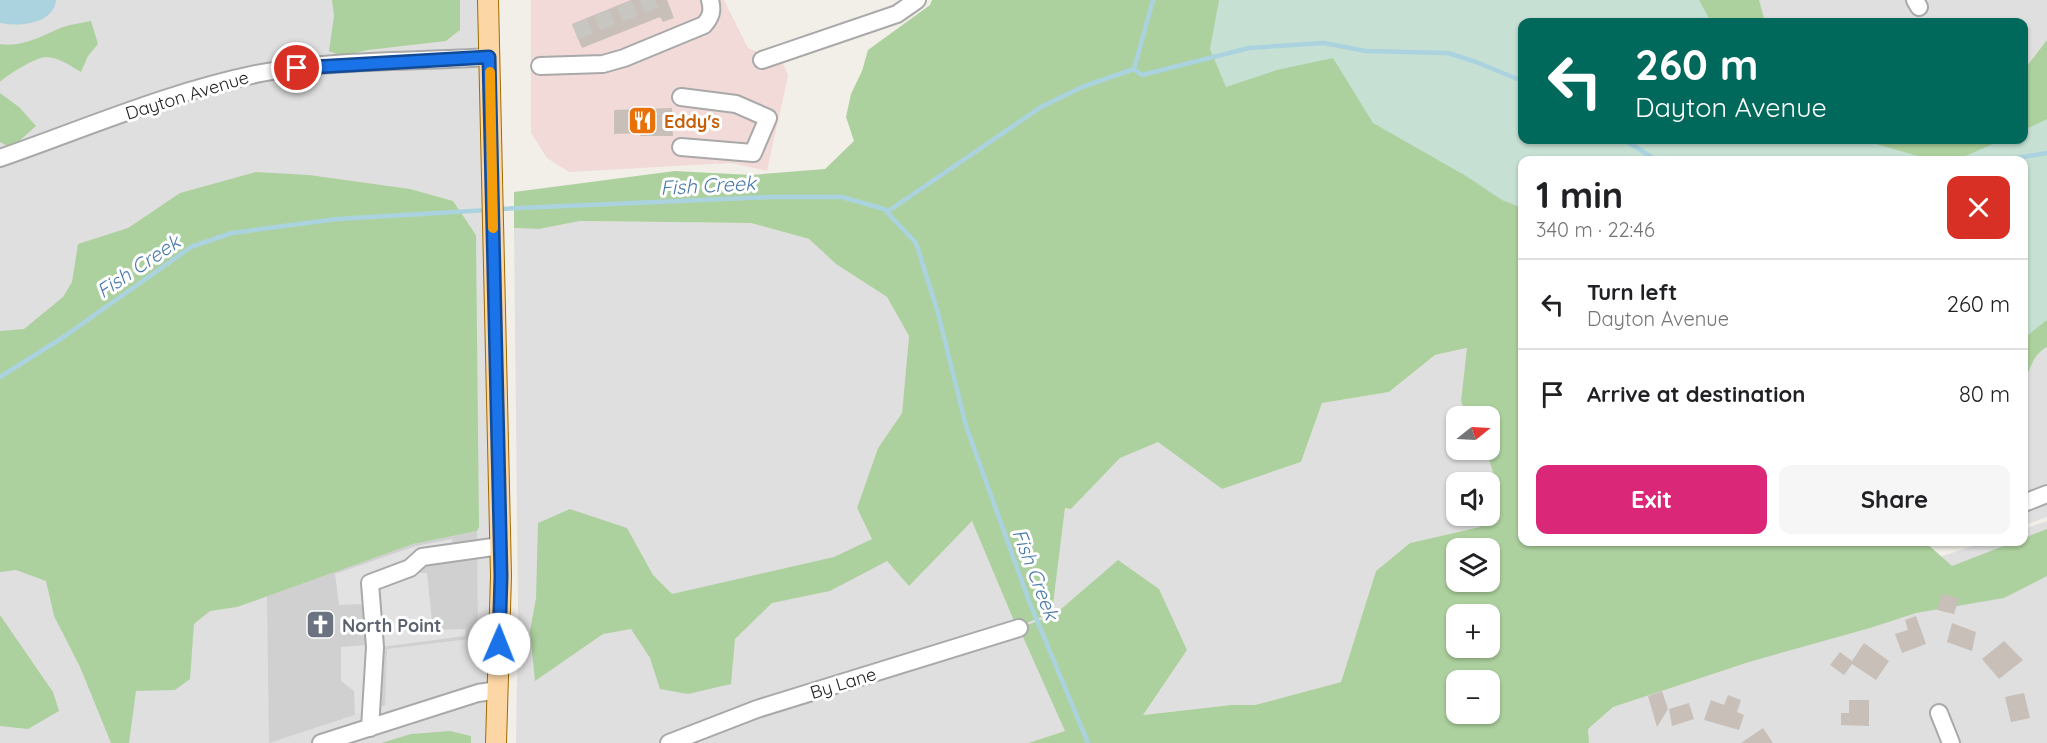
<!DOCTYPE html>
<html lang="en">
<head>
<meta charset="utf-8">
<style>
  :root { --surface:#fff; --page:#f6f6f6; --text:#202124; --muted:#757577; --line:#e0e0e0; --accent:#db2777 }
  body { margin:0; font-family:Quicksand,sans-serif; background:var(--page); color:var(--text); height:100vh; display:flex; flex-direction:column; font-size:22px; white-space:nowrap }
  * { box-sizing:border-box; margin:0 }
  p { font-size:20px; color:var(--muted) }
  .icon { flex:none; width:33px; height:33px; fill:none; stroke:currentColor; stroke-width:2; stroke-linecap:round; stroke-linejoin:round }
  .map { position:relative; flex:1; overflow:hidden }
  .side { position:absolute; left:1518px; top:156px; width:510px; height:390px; display:flex; flex-direction:column; background:var(--surface); border-radius:12px; box-shadow:0 2px 4px #0004 }
  .side>* { flex:none }
  .guide { position:absolute; left:1518px; top:18px; width:510px; height:126px; border-radius:12px; box-shadow:0 2px 4px #0004; background:#00695c; color:#fff; overflow:hidden }
  .needle { width:39px; rotate:72deg }
  .controls { position:absolute; left:1446px; top:406px; display:grid; gap:12px }
  .controls a { display:grid; place-items:center; width:54px; height:54px; border-radius:12px; background:var(--surface); box-shadow:0 2px 4px #0004; font-size:30px }
  .pin { position:absolute; display:grid; place-items:center; width:51px; height:51px; color:#fff; margin:-26px; border:3px solid #fff; border-radius:50%; box-shadow:0 2px 6px #0007 }
  .me { position:absolute; width:66px; margin:-33px; rotate:1deg; stroke-linejoin:round; filter:drop-shadow(0 0 4px #0008) }
  .turn { display:flex; align-items:center; gap:21px; height:126px; padding:0 18px; font-size:27px }
  .turn .icon { width:78px; height:78px; stroke-width:2.5 }
  .turn b { display:block; font-size:42px; line-height:51px }
  .round { display:grid; place-items:center; flex:none; width:63px; height:63px; border-radius:12px; background:var(--page) }
  .summary { display:flex; align-items:center; justify-content:space-between; height:102px; padding:0 18px }
  h1 { font-size:36px; font-weight:700; line-height:45px }
  .button { display:flex; gap:12px; margin-top:auto; padding:12px 18px }
  .button a { flex:1; height:69px; border-radius:12px; background:var(--accent); color:#fff; font-size:24px; font-weight:700; line-height:69px; text-align:center }
  .button a+a { background:var(--page); color:var(--text) }
  ul { padding:0; list-style:none }
  li { display:flex; align-items:center; gap:18px; height:90px; padding:0 18px; border-top:2px solid var(--line) }
  li div { flex:1 }
  li b { display:block; font-size:22px }
  li em { font-style:normal }
  .map>svg:first-child { display:block }
</style>
</head>
<body>
<div class="map">
<svg width="2047" height="743" viewBox="0 0 2047 743">
  <rect width="100%" height="100%" fill="#f2efe9"/>
  <!-- residential -->
  <path fill="#e0dfdf" d="M0,0H488L496,743H0Z
    M1739,0H2047V517L2024,525V22H1753Z
    M580,221L751,223L809,239L836,264L887,297L909,336L902,413L878,448L857,508L878,551L973,521L1014,621L1052,613L1065,508L1071,509L1120,458L1158,441L1222,489L1301,462L1322,403L1389,392L1435,355L1468,348L1461,401L1467,417H1456V450H1486L1499,492L1490,510V483H1456V516H1486L1480,527L1410,543L1376,571L1341,682L1255,705H1231L1142,715L1118,561L1054,615L1065,731L1028,743H516L518,607L514,228L539,229Z
    M2047,521V743H1371L1490,714V704L1985,542H2024V529Z"/>
  <!-- commercial -->
  <path fill="#f2dad9" d="M531,0H724L748,48L783,63L788,76L767,171L731,163L569,172L547,158L531,133Z"/>
  <!-- religious -->
  <path fill="#d0d0d0" d="M477,531L478,638L387,649L385,705L269,743L267,596L413,544Z"/>
  <!-- forest -->
  <path fill="#add19e" fill-rule="evenodd" d="M332,0H460V30L446,41L368,50L341,56L329,51L334,16Z
    M932,0H1759L1765,22H1522V140H2024V70L2047,40V347C2033,354 2031,368 2024,381V160H1522V542H1925L1952,566L2014,542H2024V538L2047,529V576L2004,598L1916,613L1870,628L1749,662L1613,707L1588,729L1589,743H1028L1065,731L1019,628L1054,615L1118,560L1159,589L1187,650L1143,715L1231,705H1255L1341,682L1376,571L1410,543L1480,527L1486,516H1490V510L1499,492L1486,450H1490V417H1467L1461,401L1467,348L1435,355L1389,392L1322,403L1301,462L1222,489L1158,442L1120,458L1071,509L1065,508L1052,613L1019,626L1014,621L972,521L909,586L887,561L830,591L772,603L735,639L731,684L688,694L660,689L650,658L631,629L603,634L535,681L530,631L536,598L538,523L570,509L627,528L653,575L672,594L834,557L872,539L857,508L878,448L902,413L909,336L887,297L836,264L809,239L751,223L580,221L539,229L514,228V192L675,171L751,175L825,169L854,141L846,117L851,94L862,71L868,50L930,5ZM1456,549H1490V582H1456ZM1456,615H1490V648H1456ZM1456,681H1490V714H1456Z
    M91,21L98,44L88,56L81,72C71,66 58,57 46,57C36,57 7,75 0,82V44C22,48 43,35 63,27C72,24 82,23 91,21Z
    M0,93L19,107L36,126L18,142L7,146L0,142Z
    M256,172L309,175L410,189L453,201L476,235L479,527L477,531L413,544L237,607L210,611L194,624L190,679L175,690L136,691L129,743H111L80,667L54,616L46,581L16,570L0,572V331L24,329L63,297L72,282L78,244L128,228L180,193Z
    M0,615L53,692L59,711L28,729L0,726Z
    M450,731L471,736V743H381L411,734Z"/>
  <!-- wetland -->
  <path fill="#c6e0d4" d="M1219,0H1699L1711,22H1522V140H1863L1931,160H1522V208L1502,200L1466,176L1373,123L1333,58L1277,70L1226,87L1210,49Z
    M2047,119V320L2028,335H2024V160H1937L1963,157L2002,140H2024V130Z"/>
  <!-- parking -->
  <path fill="#e2e2e2" d="M452,539L454,558L423,564L418,568L419,573H427L433,630L466,629L465,636L381,647L379,706L355,715L354,691L341,681V647L367,645L365,608L360,604L339,605L335,574L416,546Z"/>
  <!-- water -->
  <path fill="#aad3df" d="M0,0H56C54,24 19,27 0,23Z"/>
  <g fill="none" stroke-linecap="round" stroke-linejoin="round">
    <!-- stream -->
    <path stroke="#aad3df" stroke-width="4.5" d="M1134,69L1153,0
      M1625,140L1656,160
      M2004,160L2047,153
      M499,209L771,197H842L884,209L916,243L938,313L966,426L1029,601L1088,743
      M887,212L1041,107L1082,87L1134,69L1142,75L1249,48L1324,43L1366,51L1448,53L1476,62L1522,81
      M0,377L62,338L191,247L232,233L337,219L488,210"/>
  </g>
  <!-- building -->
  <path fill="#c7bfb8" d="M631,0H667L674,18L663,22L660,17L582,48L572,24Z
    M672,108L673,136H640L641,133L614,134V110Z
    M1942,594L1959,598L1954,614L1937,610Z
    M1916,616L1926,644L1902,653L1895,634L1908,630L1905,620Z
    M1952,623L1976,632L1972,651L1947,642Z
    M2004,641L2023,660L1999,679L1982,659Z
    M1864,643L1889,661L1876,680L1852,664L1844,675L1830,665L1840,652L1852,661Z
    M1662,691L1668,709L1657,727L1648,696Z
    M2024,693L2030,718L2011,722L2005,697Z
    M1728,695L1741,700L1737,712L1744,715L1739,730L1704,720L1711,700L1724,705Z
    M1849,700H1869V726L1841,725V713H1849Z
    M1689,703L1694,719L1672,726L1669,709Z
    M1763,728L1773,743H1741Z"/>
  <g fill="none" stroke-linecap="round" stroke-linejoin="round">
    <!-- minor-tunnel -->
    <path stroke="#c8c6c1" stroke-width="16" stroke-dasharray="16 8" stroke-linecap="butt" d="M575,32L655,0"/>
    <defs>
      <path id="minor" d="M1915,0L1919,7
        M762,60L897,14L917,0
        M540,66L603,64L624,58L704,25C711,17 713,11 710,0
        M681,147L753,153L768,118L736,104L681,97
        M0,158C86,128 171,91 261,73C336,59 414,62 489,57
        M2024,503L2047,494
        M1939,713L1951,743
        M370,728L375,647L370,583L410,568L422,557L500,546
        M321,743L478,693L498,690
        M669,743L757,709L1019,628"/>
      <path id="major" d="M488,0L501,576L496,743"/>
    </defs>
    <!-- minor casing -->
    <use href="#minor" stroke="#a9a9a9" stroke-width="20"/>
    <!-- major casing -->
    <use href="#major" stroke="#a06b00" stroke-width="22"/>
    <!-- minor -->
    <use href="#minor" stroke="#fff" stroke-width="16"/>
    <!-- major -->
    <use href="#major" stroke="#fcd6a4" stroke-width="20"/>
  </g>
  <g fill="none" stroke-linecap="round" stroke-linejoin="round">
    <defs>
      <path id="route" d="M297,68L489,57L501,576L499,644"/>
    </defs>
    <!-- route casing -->
    <use href="#route" stroke="#114b97" stroke-width="15"/>
    <!-- route -->
    <use href="#route" stroke="#1a73e8" stroke-width="10"/>
    <!-- slow -->
    <path stroke="#f59e0b" stroke-width="10" d="M490,72L493,228"/>
  </g>
  <!-- icons -->
  <defs>
    <symbol id="restaurant-square" viewBox="-11 -11 22 22"><rect x="-9" y="-9" width="18" height="18" rx="4" fill="#e8710a" stroke="#fff"/><path d="M-5-6h1v4h1v-4h1v4h1v-4h1v5L-1.5 .5V6h-2V.5L-5-1ZM5-6V6H3V1.5H1.5Q1.5-4 5-6Z" fill="#fff"/></symbol>
    <symbol id="church-square" viewBox="-11 -11 22 22"><rect x="-9" y="-9" width="18" height="18" rx="4" fill="#6b7280" stroke="#fff"/><path d="M-1.2-6h2.4v3.5h3.3v2.4h-3.3V6h-2.4V-.1h-3.3v-2.4h3.3Z" fill="#fff"/></symbol>
  </defs>
  <g fill-rule="evenodd">
    <use href="#restaurant-square" x="626" y="104" width="33" height="33"/>
    <use href="#church-square" x="304" y="608" width="33" height="33"/>
  </g>
  <g text-anchor="middle" dominant-baseline="central" stroke-width="6" stroke-linejoin="round" paint-order="stroke">
    <!-- street labels -->
    <g font-size="18" fill="#222" stroke="#fff">
      <text transform="translate(187 95) rotate(-17)">Dayton Avenue</text>
      <text transform="translate(843 683) rotate(-17)">By Lane</text>
    </g>
    <!-- food labels -->
    <g font-size="18" font-weight="bold" fill="#c56008" stroke="#fff" text-anchor="start">
      <text x="664" y="121">Eddy's</text>
    </g>
    <!-- worship labels -->
    <g font-size="18" font-weight="bold" fill="#5b616d" stroke="#fff" text-anchor="start">
      <text x="342" y="625">North Point</text>
    </g>
    <!-- water labels -->
    <g font-size="20" font-style="italic" fill="#4a7aab" stroke="#fff">
      <text transform="translate(708 185) rotate(-3)">Fish Creek</text>
      <text transform="translate(138 266) rotate(-34)">Fish Creek</text>
      <text transform="translate(1036 574) rotate(69)">Fish Creek</text>
    </g>
  </g>
</svg>
<div class="controls">
<a><svg class="needle" viewBox="-14 -14 28 28"><path d="M0-13l5 13h-10z" fill="#e53935"/><path d="M0 13l5-13h-10z" fill="#757577"/></svg></a>
<a><svg class="icon" aria-label="sound" viewBox="0 0 24 24"><path d="M4 9h4l5-4v14l-5-4H4zM17 9q2 3 0 6"/></svg></a>
<a><svg class="icon" aria-label="layers" viewBox="0 0 24 24"><path d="M12 4l9 5-9 5-9-5zM3 14l9 5 9-5"/></svg></a>
<a>+</a>
<a>−</a>
</div>
<div class="pin" style="left:297px;top:68px;background:#d93025"><svg class="icon" aria-label="arrive" viewBox="0 0 24 24"><path d="M6 21V4h12l-3 4 3 4H6"/></svg></div>
<svg class="me" style="left:499px;top:644px" viewBox="-20 -20 40 40"><circle r="19" fill="#fff"/><path d="M0-13L10 11 0 6-10 11z" fill="#1a73e8"/></svg>
<div class="guide">
<div class="turn"><svg class="icon" aria-label="left" viewBox="0 0 24 24"><path d="M17 20v-9H6M10 6l-5 5 5 5"/></svg><div><b>260 m</b>Dayton Avenue</div></div>
</div>
<section class="side">
<div class="summary"><div><h1>1 min</h1><p>340 m · 22:46</p></div><a class="round" style="background:#d93025;color:#fff"><svg class="icon" aria-label="close" viewBox="0 0 24 24"><path d="M6 6l12 12M18 6L6 18"/></svg></a></div>
<ul>
<li><svg class="icon" aria-label="left" viewBox="0 0 24 24"><path d="M17 20v-9H6M10 6l-5 5 5 5"/></svg><div><b>Turn left</b><p>Dayton Avenue</p></div><em>260 m</em></li>
<li><svg class="icon" aria-label="arrive" viewBox="0 0 24 24"><path d="M6 21V4h12l-3 4 3 4H6"/></svg><div><b>Arrive at destination</b></div><em>80 m</em></li>
</ul>
<div class="button"><a>Exit</a><a>Share</a></div>
</section>
</div>
</body>
</html>
